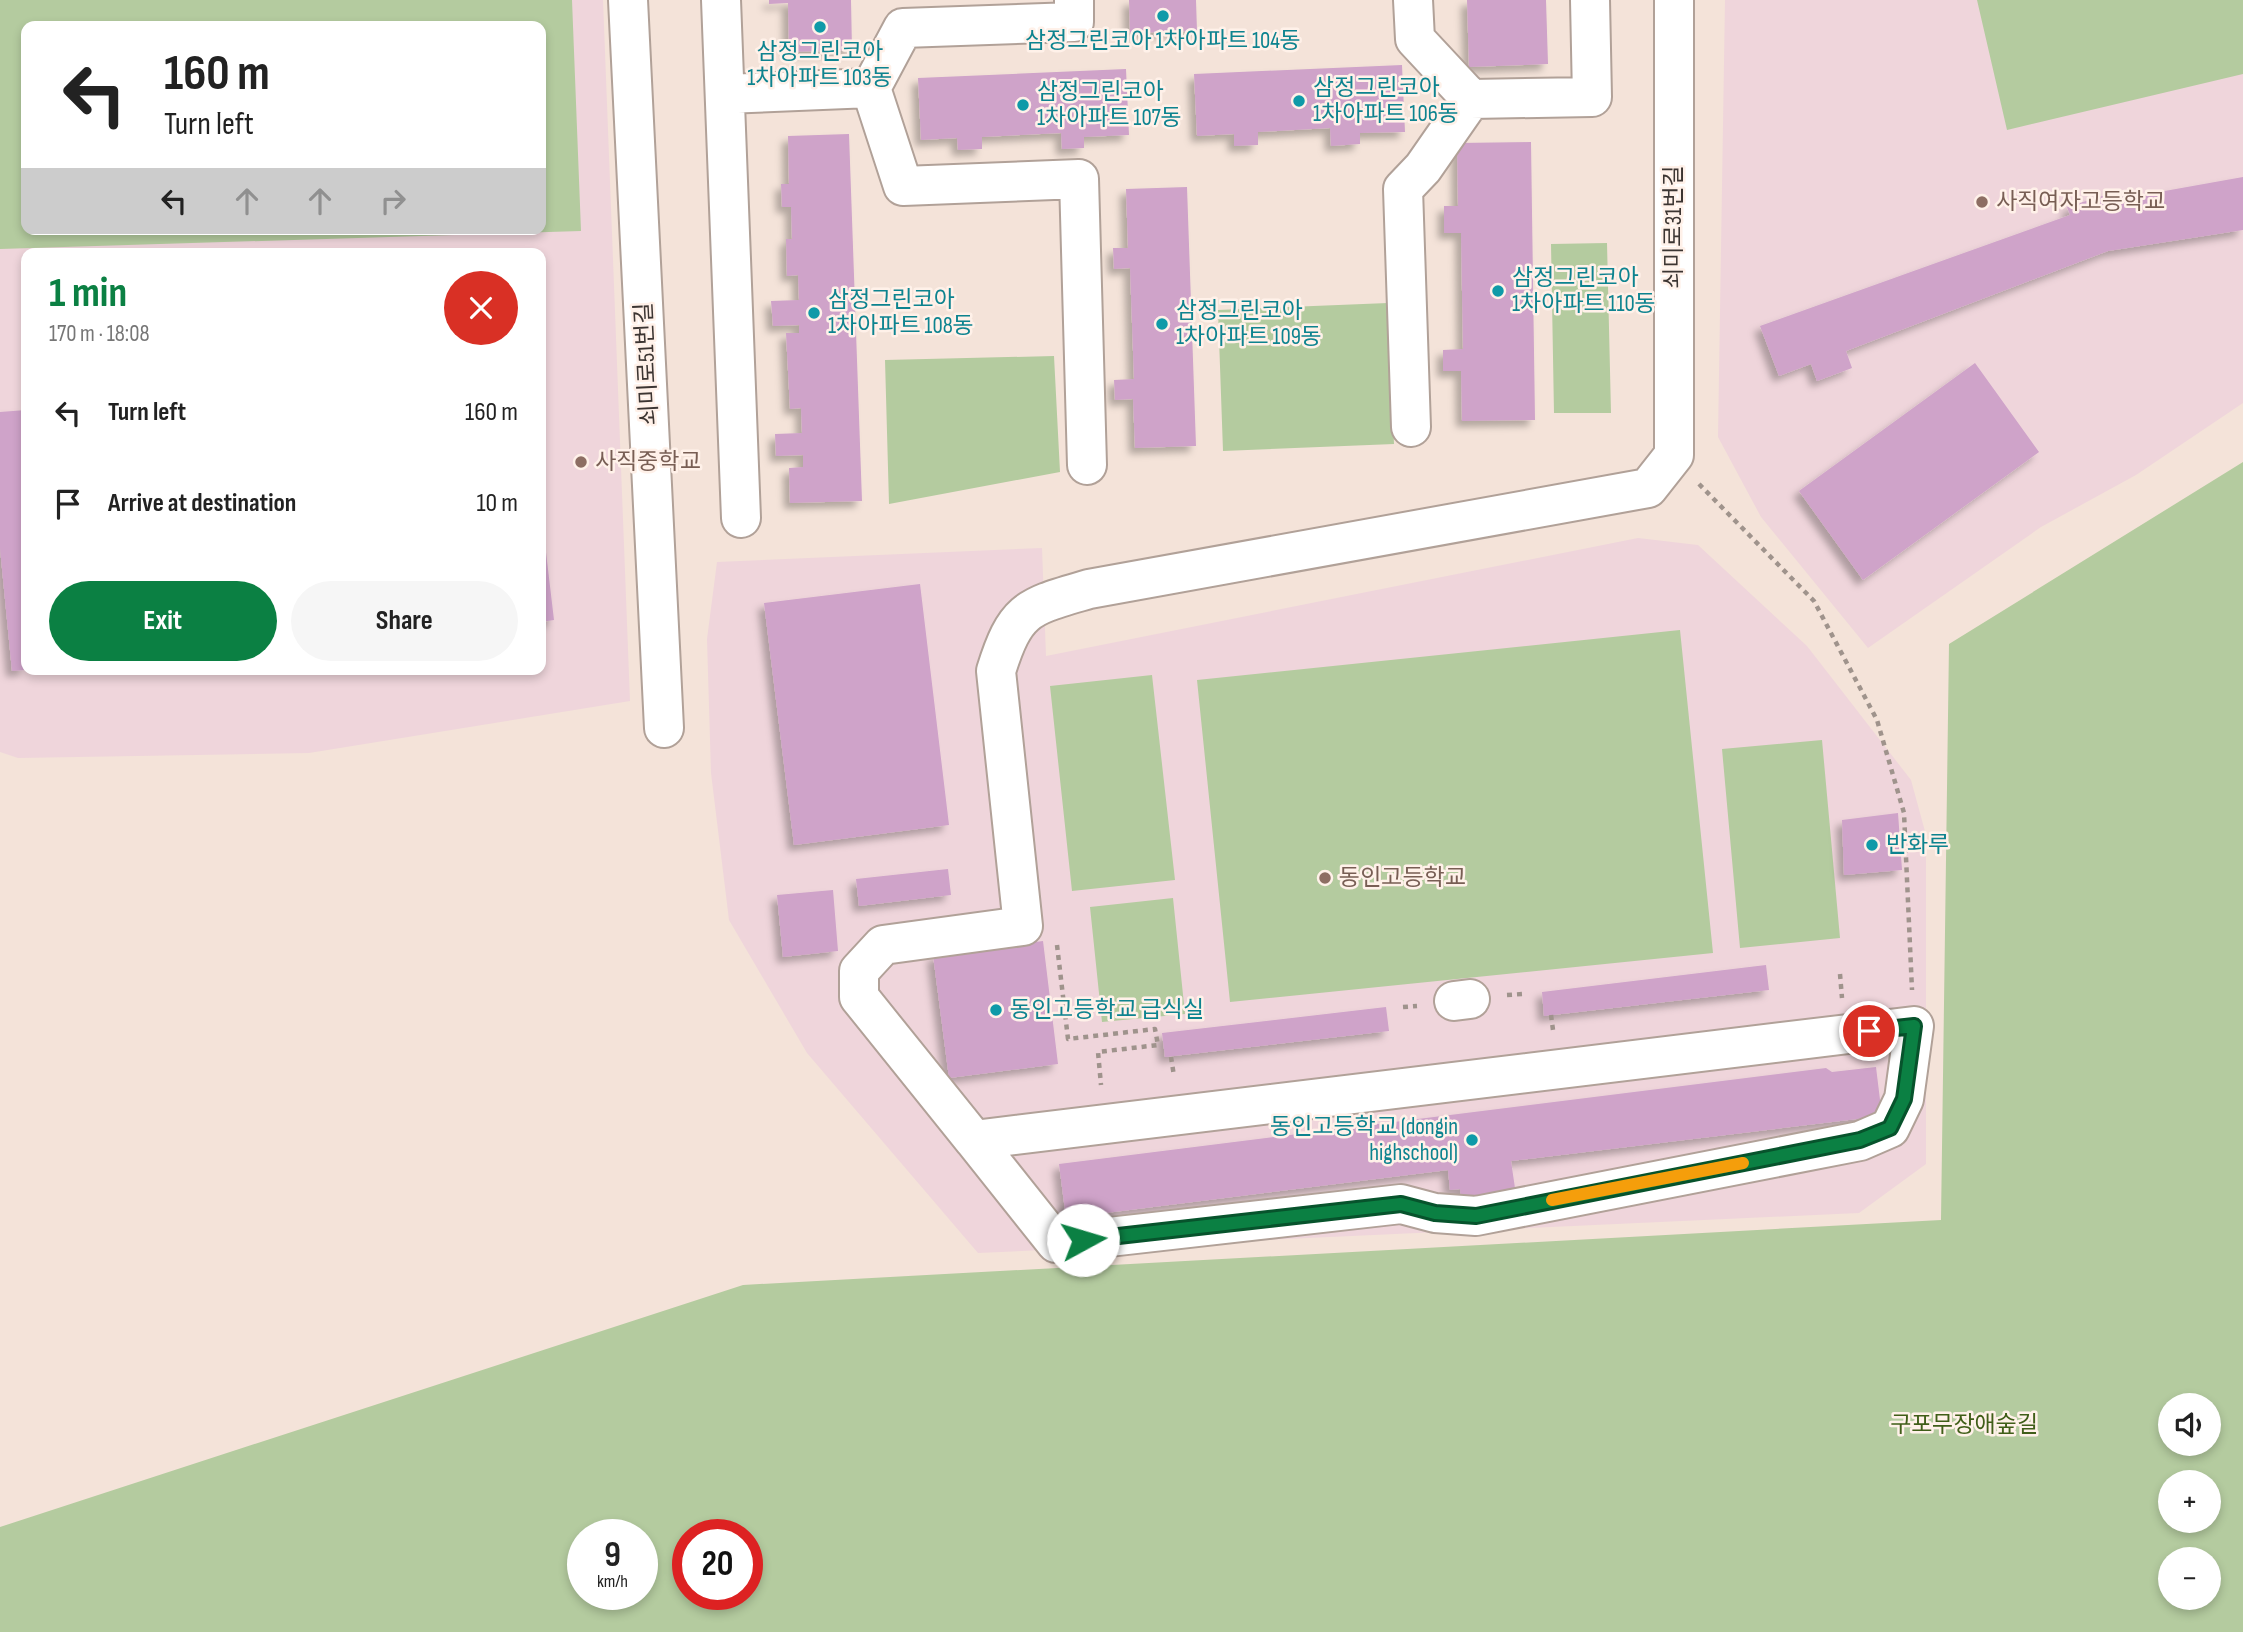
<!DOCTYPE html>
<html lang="en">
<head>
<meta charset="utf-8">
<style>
  :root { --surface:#fff; --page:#f6f6f6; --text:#222; --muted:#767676; --accent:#0b8043 }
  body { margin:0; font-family:"Sofia Sans Condensed","Noto Sans KR",sans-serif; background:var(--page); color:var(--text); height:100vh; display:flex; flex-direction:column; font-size:26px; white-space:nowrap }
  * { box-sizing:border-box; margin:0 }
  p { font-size:23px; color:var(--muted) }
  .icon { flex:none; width:38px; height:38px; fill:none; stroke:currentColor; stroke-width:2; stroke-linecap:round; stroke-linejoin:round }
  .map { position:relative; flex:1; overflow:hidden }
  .details { position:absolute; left:21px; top:248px; width:525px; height:427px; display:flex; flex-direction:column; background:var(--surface); border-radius:14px; box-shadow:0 4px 10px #0003 }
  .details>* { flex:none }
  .guide { position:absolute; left:21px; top:21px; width:525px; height:214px; border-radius:14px; box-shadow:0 4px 10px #0003; background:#fff; color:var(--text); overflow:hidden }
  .tools { position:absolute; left:2158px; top:1393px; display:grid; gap:14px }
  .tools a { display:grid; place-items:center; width:63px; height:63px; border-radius:50%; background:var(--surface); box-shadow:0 4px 10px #0003; font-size:35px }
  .speed { position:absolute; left:567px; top:1519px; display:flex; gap:14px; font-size:35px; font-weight:700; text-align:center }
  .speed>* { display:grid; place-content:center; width:91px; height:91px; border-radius:50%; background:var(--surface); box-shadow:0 4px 10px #0003; line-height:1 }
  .speed small { font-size:18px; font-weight:400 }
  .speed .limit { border:10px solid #d22; background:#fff; color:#111 }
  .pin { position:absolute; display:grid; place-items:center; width:60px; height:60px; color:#fff; margin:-30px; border:4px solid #fff; border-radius:50%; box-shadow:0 2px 7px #0007 }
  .me { position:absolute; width:77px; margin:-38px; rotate:84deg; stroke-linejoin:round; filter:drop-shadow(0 0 5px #0008) }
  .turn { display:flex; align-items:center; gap:24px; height:147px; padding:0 28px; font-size:32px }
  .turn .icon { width:91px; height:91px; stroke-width:2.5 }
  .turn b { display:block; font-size:49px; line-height:60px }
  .lanes { display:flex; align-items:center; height:66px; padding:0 28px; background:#0003; justify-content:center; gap:35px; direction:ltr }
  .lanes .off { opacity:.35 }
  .round { display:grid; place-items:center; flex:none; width:74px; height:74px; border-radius:37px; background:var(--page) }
  .overview { display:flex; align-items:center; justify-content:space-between; height:119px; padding:0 28px }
  h1 { font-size:42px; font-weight:700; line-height:52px; color:var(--accent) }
  .button { display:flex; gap:14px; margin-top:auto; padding:14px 28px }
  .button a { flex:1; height:80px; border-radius:42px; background:var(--accent); color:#fff; font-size:28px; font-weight:700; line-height:80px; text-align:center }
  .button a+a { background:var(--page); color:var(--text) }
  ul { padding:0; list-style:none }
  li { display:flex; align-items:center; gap:21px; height:91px; padding:0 28px }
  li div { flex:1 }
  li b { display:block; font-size:26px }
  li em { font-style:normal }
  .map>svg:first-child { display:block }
</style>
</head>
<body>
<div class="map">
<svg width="2243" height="1632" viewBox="0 0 2243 1632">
  <defs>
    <filter id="shadow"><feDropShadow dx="-6" dy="6" stdDeviation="3.5" flood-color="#0004"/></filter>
  </defs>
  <rect width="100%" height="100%" fill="#f4e3d9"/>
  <!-- education -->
  <path fill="#efd5db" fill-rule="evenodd" d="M0,0H603L630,701L309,753L18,758L0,752ZM26,26H541V229H26ZM26,254H541V670H26Z
    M1725,0H2243V403L2136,475L2041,527L1868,648L1761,517L1718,437Z
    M1638,538L1698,545L1807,646L1911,780L1926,835V1164L1859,1213L978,1253L807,1053L729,920L711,773L707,639L717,562L1042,548L1046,656Z"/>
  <!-- green -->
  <path fill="#b4cb9f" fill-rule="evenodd" d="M0,0H572L581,231L0,249ZM541,26V229H26V26Z
    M1977,0H2243V74L2007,130Z
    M1607,243L1611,413H1554L1551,244Z
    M1388,303L1394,444L1223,451L1218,310Z
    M1054,356L1060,472L889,504L885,360Z
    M2243,462V1632H0V1527L743,1285L1941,1220L1949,644ZM2170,1405H2208V1444H2170ZM2170,1482H2208V1521H2170ZM583,1535H642V1594H583ZM688,1535H747V1594H688ZM2170,1559H2208V1598H2170Z
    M1680,630L1713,953L1230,1002L1197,680Z
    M1152,675L1175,880L1072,891L1050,686Z
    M1822,740L1840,938L1740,948L1722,749Z
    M1173,898L1185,1014L1102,1022L1090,907Z"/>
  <!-- building -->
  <path fill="#cfa3c9" filter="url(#shadow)" d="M769,0H851L852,50L789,52L788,3L769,4Z
    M1129,0H1196L1197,31L1130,33Z
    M1467,0H1546L1548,64L1469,67Z
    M1402,65L1405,132L1360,133V144L1331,146L1330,128L1258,132V145L1234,146V134L1197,136L1194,74Z
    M1126,69L1129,135L1084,137V148L1062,149L1061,133L982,137V149L958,150L957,138L921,140L918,78Z
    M849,134L862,501L790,503L789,468L803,467V455L776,456L775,434L802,433L801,408L790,409L786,333H799V325L773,326L771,301L799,300L798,275L787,276L786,239H792L791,207H782L781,184H789L788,136Z
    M1531,142L1535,420L1462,421L1461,371H1443V350L1463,349L1461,233H1444V206H1458L1457,143Z
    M2243,177V230L2108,251L1846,351L1852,368L1817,381L1811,364L1779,376L1760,326L2070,215L2067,207L2115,192L2120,199Z
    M1187,187L1196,446L1135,448L1133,399L1115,400L1114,380L1134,379L1130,268L1114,269L1113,248H1128L1126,189Z
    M1975,363L2039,452L1863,580L1799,491Z
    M26,410V670L12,671L0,548V412Z
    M541,510L554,620L541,622Z
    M920,584L949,825L794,845L764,603Z
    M1898,813L1902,870L1844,875L1842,820Z
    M948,869L951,895L859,906L856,879Z
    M833,890L838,951L783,957L777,895Z
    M1043,941L1058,1064L949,1078L933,955Z
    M1766,965L1769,990L1544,1016L1542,992Z
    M1386,1007L1389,1031L1165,1057L1162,1033Z
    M1876,1067L1881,1108L1865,1118L1511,1161L1516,1195L1462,1208L1460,1189L1450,1190L1448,1170L1066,1218L1059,1164L1826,1068L1832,1072Z"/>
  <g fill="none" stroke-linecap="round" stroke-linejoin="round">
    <defs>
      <path id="minor" d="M628,0L664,728
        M721,0L741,518
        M871,88L903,186L1079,179L1087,465
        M725,94L871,88L903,28L1074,22V0
        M1471,99L1592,97L1590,0
        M1411,427L1403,189L1423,168L1471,99L1415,39L1413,0
        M1454,1001L1470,999
        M1914,1026L1904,1099L1890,1128L1860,1141L1476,1216L1435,1213L1401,1204L1056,1243L974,1140Z
        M974,1140L859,997V971L883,945L1023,926L996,671C1016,607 1028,607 1089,589L1648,488L1674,455V0"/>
    </defs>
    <!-- minor casing -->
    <use href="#minor" stroke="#b1a198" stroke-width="42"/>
    <!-- path -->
    <path stroke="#9f938c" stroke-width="4.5" stroke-dasharray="5 5" stroke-linecap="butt" d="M1699,484L1814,601L1877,720L1904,813L1912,990
      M1057,945L1068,1039L1155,1029L1158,1045L1098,1052L1101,1085
      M1840,974L1842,998
      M1507,995L1523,994
      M1403,1007L1417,1006
      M1551,1015L1553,1030
      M1171,1057L1174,1076"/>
    <!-- minor -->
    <use href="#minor" stroke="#fff" stroke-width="38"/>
  </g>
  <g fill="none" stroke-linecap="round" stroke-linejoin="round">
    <defs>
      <path id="route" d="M1083,1240L1401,1204L1435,1213L1476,1216L1860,1140L1890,1128L1904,1099L1914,1026L1869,1031"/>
    </defs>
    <!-- route casing -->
    <use href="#route" stroke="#07532c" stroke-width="18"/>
    <!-- route -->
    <use href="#route" stroke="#0b8043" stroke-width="12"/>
    <!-- slow -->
    <path stroke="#f59e0b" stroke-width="12" d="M1552,1200L1743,1163"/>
  </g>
  <!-- markers -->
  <g fill="#0f9aa8" stroke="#fff1e9" stroke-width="2.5">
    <circle cx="1163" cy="16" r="7"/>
    <circle cx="820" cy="27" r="7"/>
    <circle cx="1299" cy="101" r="7"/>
    <circle cx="1023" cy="105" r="7"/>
    <circle cx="1498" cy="291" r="7"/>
    <circle cx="814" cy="313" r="7"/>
    <circle cx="1162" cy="324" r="7"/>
    <circle cx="1872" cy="845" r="7"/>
    <circle cx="996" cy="1010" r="7"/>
    <circle cx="1472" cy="1140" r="7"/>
  </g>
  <g fill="#8d6e63" stroke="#fff1e9" stroke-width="2.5">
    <circle cx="1982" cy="202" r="7"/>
    <circle cx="581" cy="462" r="7"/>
    <circle cx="1325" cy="878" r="7"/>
  </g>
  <g text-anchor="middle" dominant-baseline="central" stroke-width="5" stroke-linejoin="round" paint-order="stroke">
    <!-- culture labels -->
    <g font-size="23" fill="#0d838f" stroke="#fff1e9" text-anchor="start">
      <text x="1163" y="41" text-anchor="middle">삼정그린코아 1차아파트 104동</text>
      <text x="820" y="52" text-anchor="middle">삼정그린코아<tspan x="820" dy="26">1차아파트 103동</tspan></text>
      <text x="1313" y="88">삼정그린코아<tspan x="1313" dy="26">1차아파트 106동</tspan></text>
      <text x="1037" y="92">삼정그린코아<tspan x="1037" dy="26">1차아파트 107동</tspan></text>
      <text x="1512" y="278">삼정그린코아<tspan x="1512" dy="26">1차아파트 110동</tspan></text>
      <text x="828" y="300">삼정그린코아<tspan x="828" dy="26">1차아파트 108동</tspan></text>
      <text x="1176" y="311">삼정그린코아<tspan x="1176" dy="26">1차아파트 109동</tspan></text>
      <text x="1886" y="845">반화루</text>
      <text x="1010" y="1010">동인고등학교 급식실</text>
      <text x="1458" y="1127" text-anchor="end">동인고등학교 (dongin<tspan x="1458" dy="26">highschool)</tspan></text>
    </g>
    <!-- education labels -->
    <g font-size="23" fill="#785e54" stroke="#fff1e9" text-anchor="start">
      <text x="1996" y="202">사직여자고등학교</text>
      <text x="595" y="462">사직중학교</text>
      <text x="1339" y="878">동인고등학교</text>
    </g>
    <!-- street labels -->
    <g font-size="23" fill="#3c3532" stroke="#fff1e9">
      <text transform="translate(1674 227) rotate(-90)">쇠미로31번길</text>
      <text transform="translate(647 364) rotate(-93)">쇠미로51번길</text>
    </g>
    <!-- park labels -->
    <g font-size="23" fill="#405e18" stroke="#fff1e9">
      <text x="1964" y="1425">구포무장애숲길</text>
    </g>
  </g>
</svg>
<div class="tools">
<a><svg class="icon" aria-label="sound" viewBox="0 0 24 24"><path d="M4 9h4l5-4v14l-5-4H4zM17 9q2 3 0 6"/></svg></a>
<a>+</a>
<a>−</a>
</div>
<div class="speed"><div>9<small>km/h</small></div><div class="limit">20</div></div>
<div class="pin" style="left:1869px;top:1031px;background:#d93025"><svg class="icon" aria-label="arrive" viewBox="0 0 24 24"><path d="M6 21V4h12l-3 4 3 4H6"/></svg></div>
<svg class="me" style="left:1083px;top:1240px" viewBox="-20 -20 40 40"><circle r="19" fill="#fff"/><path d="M0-13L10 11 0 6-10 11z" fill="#0b8043"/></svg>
<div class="guide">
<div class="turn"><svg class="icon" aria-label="left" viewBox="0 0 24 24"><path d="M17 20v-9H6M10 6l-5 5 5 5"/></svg><div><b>160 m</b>Turn left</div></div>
<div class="lanes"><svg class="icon" aria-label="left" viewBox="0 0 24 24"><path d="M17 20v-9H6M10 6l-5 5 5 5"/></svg><svg class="icon off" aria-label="ahead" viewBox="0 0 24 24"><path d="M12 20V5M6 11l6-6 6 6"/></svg><svg class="icon off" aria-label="ahead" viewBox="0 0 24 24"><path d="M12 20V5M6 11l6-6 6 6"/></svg><svg class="icon off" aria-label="right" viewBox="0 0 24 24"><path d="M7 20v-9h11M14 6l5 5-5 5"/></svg></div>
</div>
<section class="details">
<div class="overview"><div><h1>1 min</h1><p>170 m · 18:08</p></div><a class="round" style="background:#d93025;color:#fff"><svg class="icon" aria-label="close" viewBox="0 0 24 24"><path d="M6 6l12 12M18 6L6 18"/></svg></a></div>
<ul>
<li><svg class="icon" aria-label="left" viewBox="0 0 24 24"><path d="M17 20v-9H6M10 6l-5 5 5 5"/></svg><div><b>Turn left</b></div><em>160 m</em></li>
<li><svg class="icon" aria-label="arrive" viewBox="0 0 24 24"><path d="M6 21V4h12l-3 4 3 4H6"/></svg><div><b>Arrive at destination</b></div><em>10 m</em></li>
</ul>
<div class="button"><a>Exit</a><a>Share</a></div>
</section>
</div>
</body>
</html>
